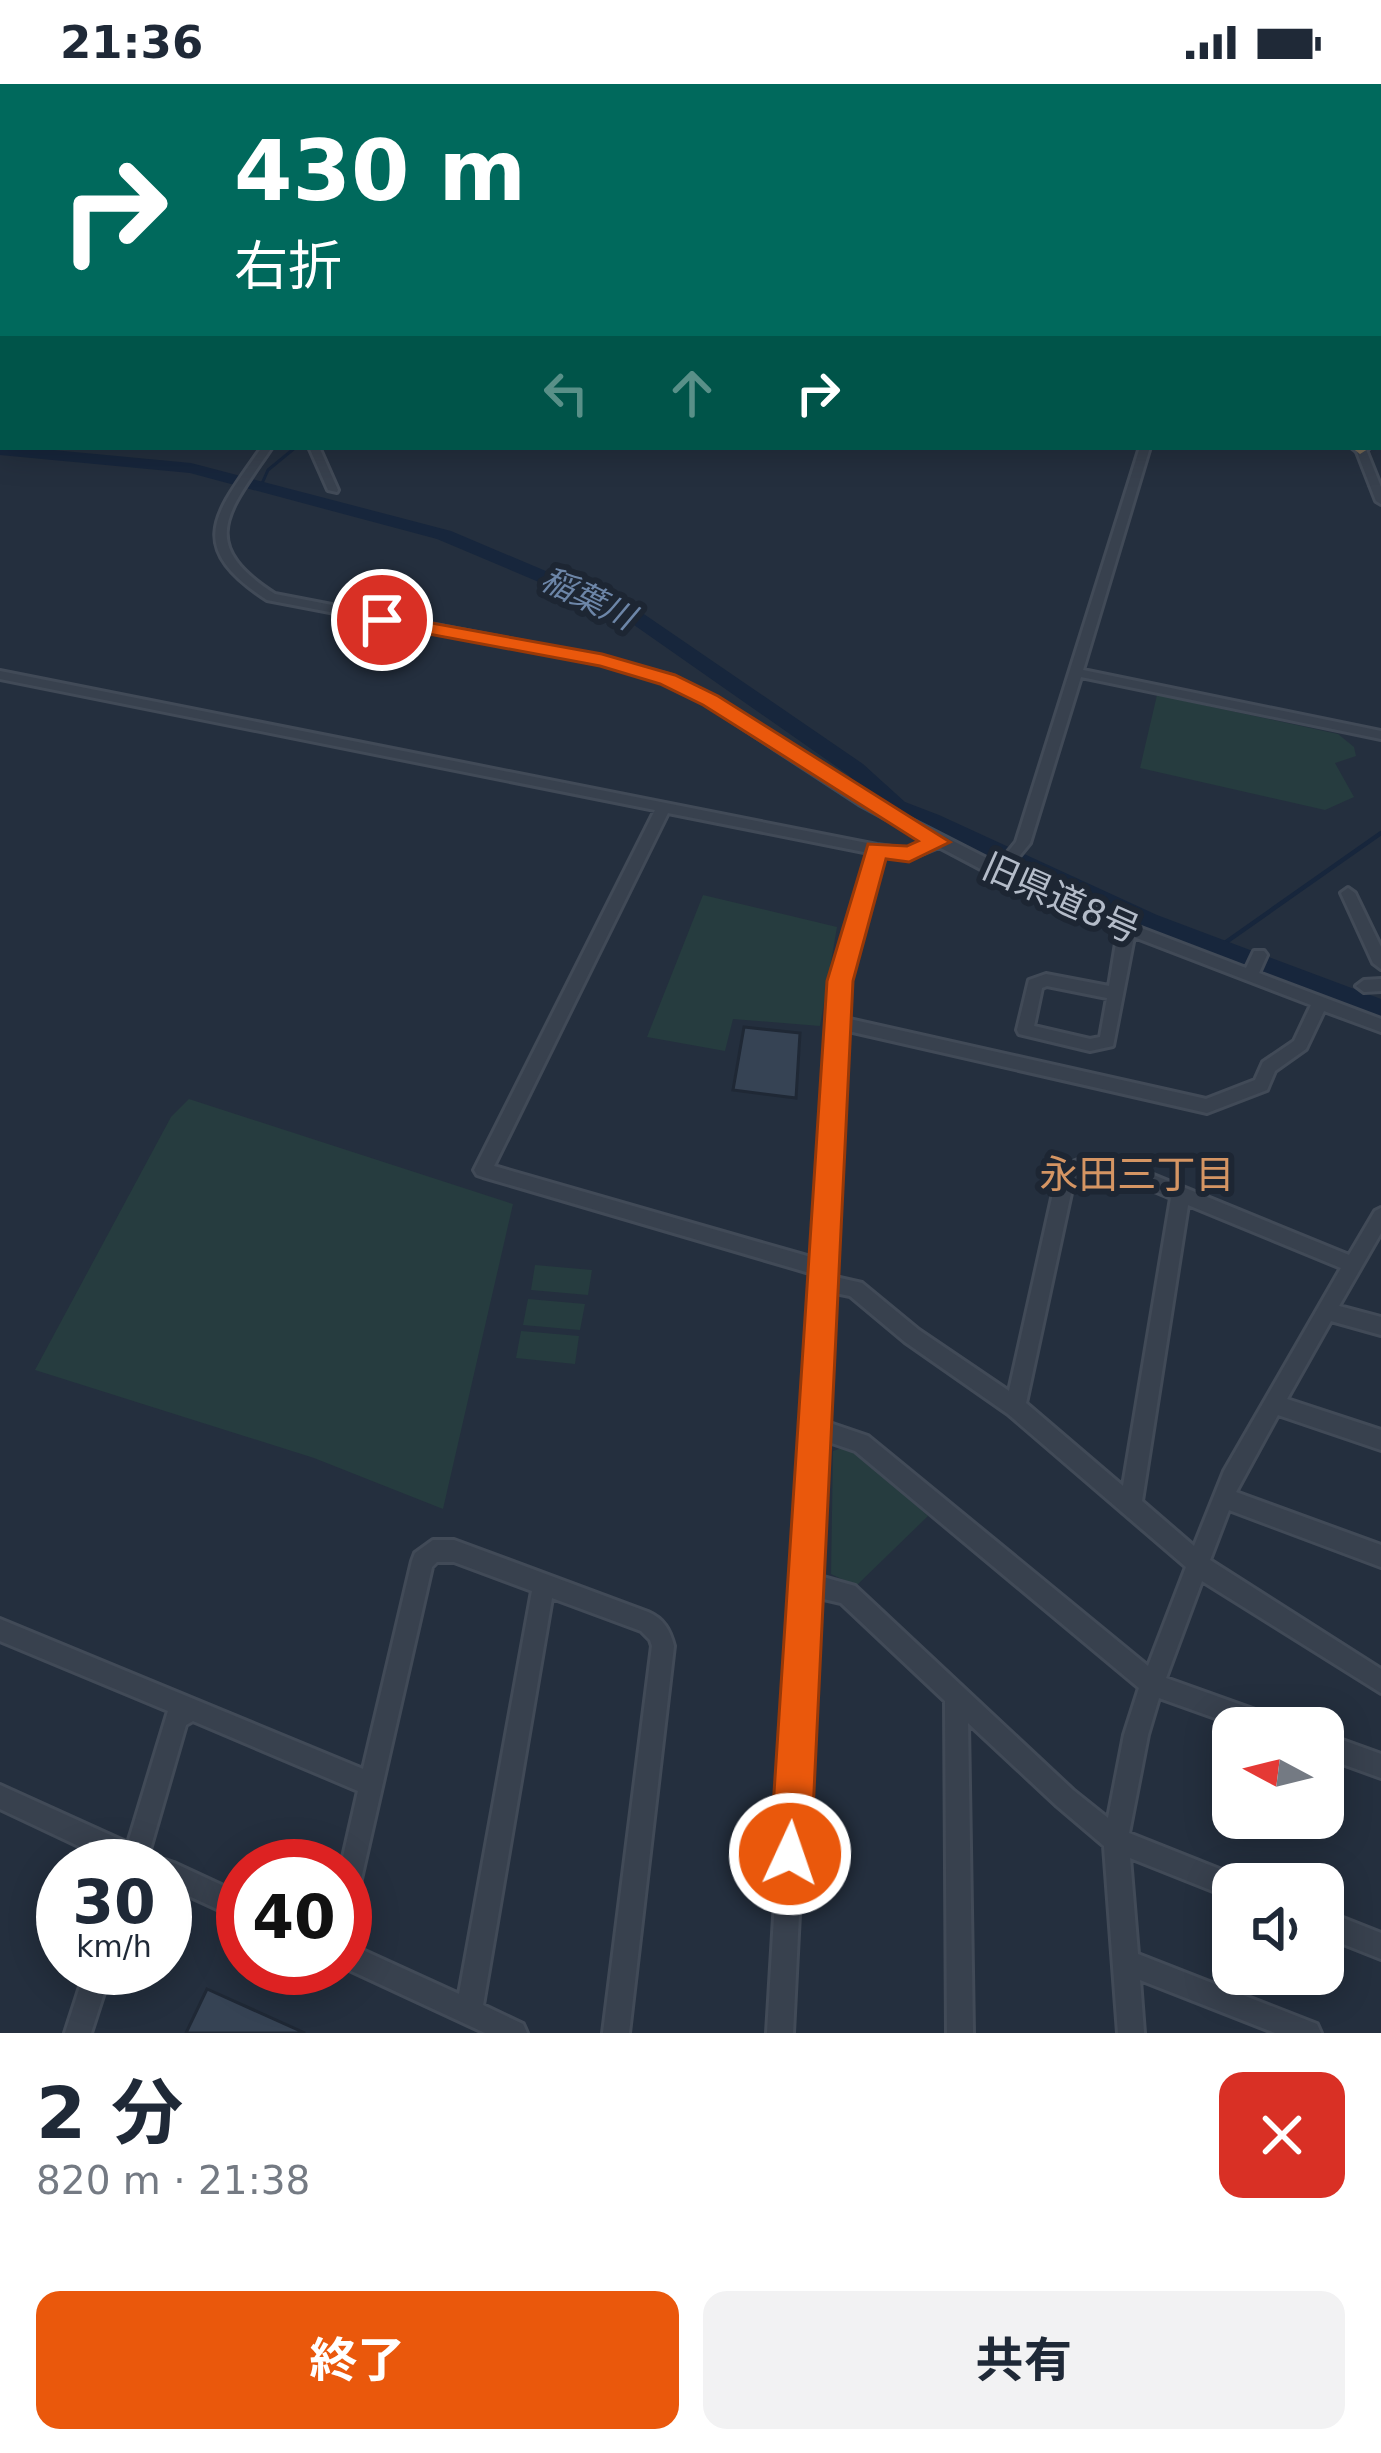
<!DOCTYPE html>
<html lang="ja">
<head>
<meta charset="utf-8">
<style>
  :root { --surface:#fff; --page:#f2f2f3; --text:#1f2937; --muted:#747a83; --accent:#ea580c }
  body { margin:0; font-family:"DejaVu Sans","Noto Sans JP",sans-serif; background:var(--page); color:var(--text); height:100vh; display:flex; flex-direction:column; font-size:45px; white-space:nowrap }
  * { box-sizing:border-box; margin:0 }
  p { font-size:39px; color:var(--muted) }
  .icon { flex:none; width:66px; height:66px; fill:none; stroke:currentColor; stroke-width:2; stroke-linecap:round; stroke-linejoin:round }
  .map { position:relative; height:1949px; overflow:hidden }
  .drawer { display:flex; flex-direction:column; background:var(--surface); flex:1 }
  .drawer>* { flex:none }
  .guide { position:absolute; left:0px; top:0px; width:1383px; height:366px; box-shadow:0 6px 30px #0003; background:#00695c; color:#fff; overflow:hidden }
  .needle { width:78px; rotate:277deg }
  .buttons { position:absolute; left:1212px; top:1623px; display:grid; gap:24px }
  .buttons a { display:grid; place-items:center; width:132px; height:132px; border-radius:24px; background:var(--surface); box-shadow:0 6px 30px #0003; font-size:60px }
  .speed { position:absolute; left:36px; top:1755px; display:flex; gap:24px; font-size:60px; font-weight:700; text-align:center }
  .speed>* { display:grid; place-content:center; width:156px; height:156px; border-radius:50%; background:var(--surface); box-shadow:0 6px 30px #0003; line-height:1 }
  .speed small { font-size:30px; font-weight:400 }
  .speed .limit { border:18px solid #d22; background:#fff; color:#111 }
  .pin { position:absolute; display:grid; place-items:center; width:102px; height:102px; color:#fff; margin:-51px; border:6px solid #fff; border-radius:50%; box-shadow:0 3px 12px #0007 }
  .me { position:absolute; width:132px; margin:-66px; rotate:3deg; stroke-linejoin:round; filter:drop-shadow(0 0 9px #0008) }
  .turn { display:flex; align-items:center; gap:42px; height:252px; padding:0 36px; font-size:54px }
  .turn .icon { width:156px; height:156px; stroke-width:2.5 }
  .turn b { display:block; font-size:84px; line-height:102px }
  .lanes { display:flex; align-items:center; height:114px; padding:0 36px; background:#0003; justify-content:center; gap:60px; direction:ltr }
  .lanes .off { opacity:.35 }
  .round { display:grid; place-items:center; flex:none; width:126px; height:126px; border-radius:24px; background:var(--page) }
  .headline { display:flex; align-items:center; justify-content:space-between; height:204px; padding:0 36px }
  h1 { font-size:72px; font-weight:700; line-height:90px }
  .cta { display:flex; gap:24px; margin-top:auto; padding:24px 36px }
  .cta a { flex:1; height:138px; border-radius:24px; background:var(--accent); color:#fff; font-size:48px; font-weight:700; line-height:138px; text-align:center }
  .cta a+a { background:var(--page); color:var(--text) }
  .status { display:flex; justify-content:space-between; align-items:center; height:84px; padding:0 60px; background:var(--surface); direction:ltr }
  .status svg { height:33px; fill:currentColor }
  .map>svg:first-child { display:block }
</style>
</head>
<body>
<div class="status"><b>21:36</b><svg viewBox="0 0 49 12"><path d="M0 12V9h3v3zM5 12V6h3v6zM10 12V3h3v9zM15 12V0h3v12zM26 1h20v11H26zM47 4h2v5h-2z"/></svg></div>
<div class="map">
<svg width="1381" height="1949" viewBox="0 0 1381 1949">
  <rect width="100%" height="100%" fill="#242f3e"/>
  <!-- green -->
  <path fill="#263c3f" d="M1157,611L1338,650L1354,663L1356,672L1335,679L1354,713L1325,726L1140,684Z
    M703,811L837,843L820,942L733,935L725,967L647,953Z
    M189,1015L513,1120L443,1425L314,1374L35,1286L171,1033Z
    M535,1181L592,1186L588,1211L531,1206Z
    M528,1215L585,1220L580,1246L523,1241Z
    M521,1247L579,1252L575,1280L516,1274Z
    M851,1361L928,1432L856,1502L831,1490L833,1367Z"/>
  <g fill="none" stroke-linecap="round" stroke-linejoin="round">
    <!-- stream-far1 -->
    <path stroke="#17263c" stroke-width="3" d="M392,0L442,3
      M1109,0L1136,3
      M549,3L553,0
      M260,404L268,386L296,363"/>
    <!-- stream -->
    <path stroke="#17263c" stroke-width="4.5" d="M1219,863L1381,749"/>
    <!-- river -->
    <path fill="#17263c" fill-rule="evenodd" d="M0,361L191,379L451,447L638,526L863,680L905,718L939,731L1157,831L1381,915V935L1139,843L925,742L889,729L847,690L624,534L437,455L190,389L0,371Z"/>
  </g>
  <!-- building -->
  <path fill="#364354" stroke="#1f2835" stroke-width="3" d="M744,943L800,949L796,1014L733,1006Z
    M207,1905L305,1949H186Z"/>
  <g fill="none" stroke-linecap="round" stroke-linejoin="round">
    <defs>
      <path id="minor" d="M1175,0H1182L1180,3H1173Z
        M1362,0H1368L1367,3H1361Z
        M1380,158H1381V164H1380Z
        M1380,212H1381V218H1380Z
        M1380,243H1381V249H1380Z
        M1380,274H1381V280H1380Z
        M262,363H272C229,427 195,459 275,510L602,573L672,592L716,614L869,714L998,780L1016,758L1140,363H1150L1083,586L1381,647V655L1081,593L1030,759L1009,785L1136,842L1246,884L1254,867H1264L1267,871L1259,889L1381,935V948L1324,927L1306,965L1275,987L1267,1006L1207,1029L844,946L831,1192L862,1199L919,1246L1009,1307L1056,1096L1075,1077L1081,1075L1134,1083L1349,1171L1375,1127L1381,1124V1149L1339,1222L1381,1233V1251L1331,1237L1287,1315L1381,1346V1366L1278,1331L1236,1408L1381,1461V1483L1229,1426L1210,1476L1381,1585V1609L1202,1497L1166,1594L1283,1636L1287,1644H1243L1159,1614L1148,1651L1129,1749L1242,1794L1244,1800H1233V1815L1130,1774L1138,1870L1317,1940L1321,1949H1275L1140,1896L1144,1949H1118L1104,1762L1057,1722L968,1639L973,1949H947L945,1617L841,1519L815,1513L793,1949H767L813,1190L483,1093L477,1091L474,1086L655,726L0,595V587L877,761L908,765L927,757L859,720L706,620L664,598L601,580L267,516C184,462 215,430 262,363ZM668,729L869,769L840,862L828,938L814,1174L494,1082ZM939,763L994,792L1121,848L1117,853L1109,902L1046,890L1029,896L1017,946L1019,950L1090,967L1113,962L1134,853L1311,921L1294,957L1263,978L1255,996L1206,1015L845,934L856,862L883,772L909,775ZM1047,902L1107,914L1100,953L1090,955L1034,942L1042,904ZM1084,1090L1126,1095L1171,1114L1123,1402L1026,1319L1073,1100ZM1188,1121L1341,1184L1224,1387L1194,1462L1142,1417ZM830,1208L850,1212L905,1258L1008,1330L1186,1483L1148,1582L868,1352L824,1337ZM823,1356L855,1367L1139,1604L1124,1651L1108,1734L1073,1706L855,1502L816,1491Z
        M309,363H319L338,406L337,408L328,406Z
        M1355,363H1365L1381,403V420L1376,417Z
        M1348,804L1355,809L1381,863V885L1373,879L1341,809Z
        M1381,895V907L1364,908L1356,902L1364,896Z
        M433,1456H454L648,1528C664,1535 670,1546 674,1562L629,1949H603L652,1562L650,1556L641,1547L552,1514L483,1921L523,1940L527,1949H485L345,1884V1858L459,1910L532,1507L454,1478H437L432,1483L354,1826L345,1829V1782H341L358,1707L193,1637L186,1641L149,1769L160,1773L161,1777L165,1776L174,1779L243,1811V1837L165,1801V1782H121L0,1725V1701L128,1759L168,1627L0,1557V1535L363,1685L412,1477L415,1469Z
        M1323,1649L1381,1670V1694L1323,1673Z
        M1323,1826L1381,1849V1875L1323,1852Z
        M86,1884H112L91,1949H65Z"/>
      <path id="major" d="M467,0L464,3H455L458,0Z"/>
      <path id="highway" d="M3,200V208L0,209V201Z
        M3,222V230L0,231V223Z
        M3,239V248L0,249V240Z
        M1380,307H1381V315H1380Z
        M1380,334H1381V343H1380Z
        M1351,363H1367L1368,365L1360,370Z"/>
    </defs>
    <!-- minor casing -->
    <use href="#minor" stroke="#414a57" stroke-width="6"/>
    <!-- major casing -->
    <use href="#major" stroke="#414a57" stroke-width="6"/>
    <!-- highway casing -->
    <use href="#highway" stroke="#434c59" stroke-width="6"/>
    <!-- minor -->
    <use href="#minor" fill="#38414e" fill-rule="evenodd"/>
    <!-- major -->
    <use href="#major" fill="#56606e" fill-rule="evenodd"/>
    <!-- highway -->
    <use href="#highway" fill="#746855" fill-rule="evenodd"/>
  </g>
  <!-- route -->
  <path fill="#ea580c" stroke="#983908" stroke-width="3" d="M382,530L602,570L675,591L718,612L950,758L909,778L886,775L853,897L811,1770L805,1784L790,1790L776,1784L770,1770L827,897L868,760L907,762L918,757L703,621L660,600L600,582L375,540L372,536Z"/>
  <g text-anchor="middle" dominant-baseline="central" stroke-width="12" stroke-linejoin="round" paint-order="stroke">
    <!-- far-water labels -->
    <g font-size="33" font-style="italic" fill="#6d86a8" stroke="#1d2633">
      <text transform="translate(588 514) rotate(26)">稲葉川</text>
    </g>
    <!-- street labels -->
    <g font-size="36" fill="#b4bcc9" stroke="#1d2633">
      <text transform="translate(1061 814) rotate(24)">旧県道8号</text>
    </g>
    <!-- neighbourhood labels -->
    <g font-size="39" fill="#d59563" stroke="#1d2633">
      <text x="1137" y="1090">永田三丁目</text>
    </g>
  </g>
</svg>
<div class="buttons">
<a><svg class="needle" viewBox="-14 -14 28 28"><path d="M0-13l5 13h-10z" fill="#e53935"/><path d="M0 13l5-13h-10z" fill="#747a83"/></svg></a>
<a><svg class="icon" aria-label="sound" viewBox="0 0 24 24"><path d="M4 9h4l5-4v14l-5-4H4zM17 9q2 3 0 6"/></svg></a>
</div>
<div class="speed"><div>30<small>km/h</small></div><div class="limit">40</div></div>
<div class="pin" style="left:382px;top:536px;background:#d93025"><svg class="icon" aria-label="arrive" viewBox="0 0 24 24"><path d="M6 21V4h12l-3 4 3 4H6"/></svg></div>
<svg class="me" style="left:790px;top:1770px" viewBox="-20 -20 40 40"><circle r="17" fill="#ea580c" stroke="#fff" stroke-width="3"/><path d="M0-11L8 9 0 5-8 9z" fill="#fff"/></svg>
<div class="guide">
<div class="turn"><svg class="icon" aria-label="right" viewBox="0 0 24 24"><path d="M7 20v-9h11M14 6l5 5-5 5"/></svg><div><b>430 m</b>右折</div></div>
<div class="lanes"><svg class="icon off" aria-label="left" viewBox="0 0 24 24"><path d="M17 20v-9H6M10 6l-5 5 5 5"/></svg><svg class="icon off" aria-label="ahead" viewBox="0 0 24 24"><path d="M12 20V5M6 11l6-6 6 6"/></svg><svg class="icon" aria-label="right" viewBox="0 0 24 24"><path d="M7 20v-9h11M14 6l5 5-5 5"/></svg></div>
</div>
</div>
<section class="drawer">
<div class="headline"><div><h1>2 分</h1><p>820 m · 21:38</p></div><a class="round" style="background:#d93025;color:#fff"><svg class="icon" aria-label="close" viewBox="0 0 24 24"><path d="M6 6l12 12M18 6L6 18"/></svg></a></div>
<div class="cta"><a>終了</a><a>共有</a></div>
</section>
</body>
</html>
